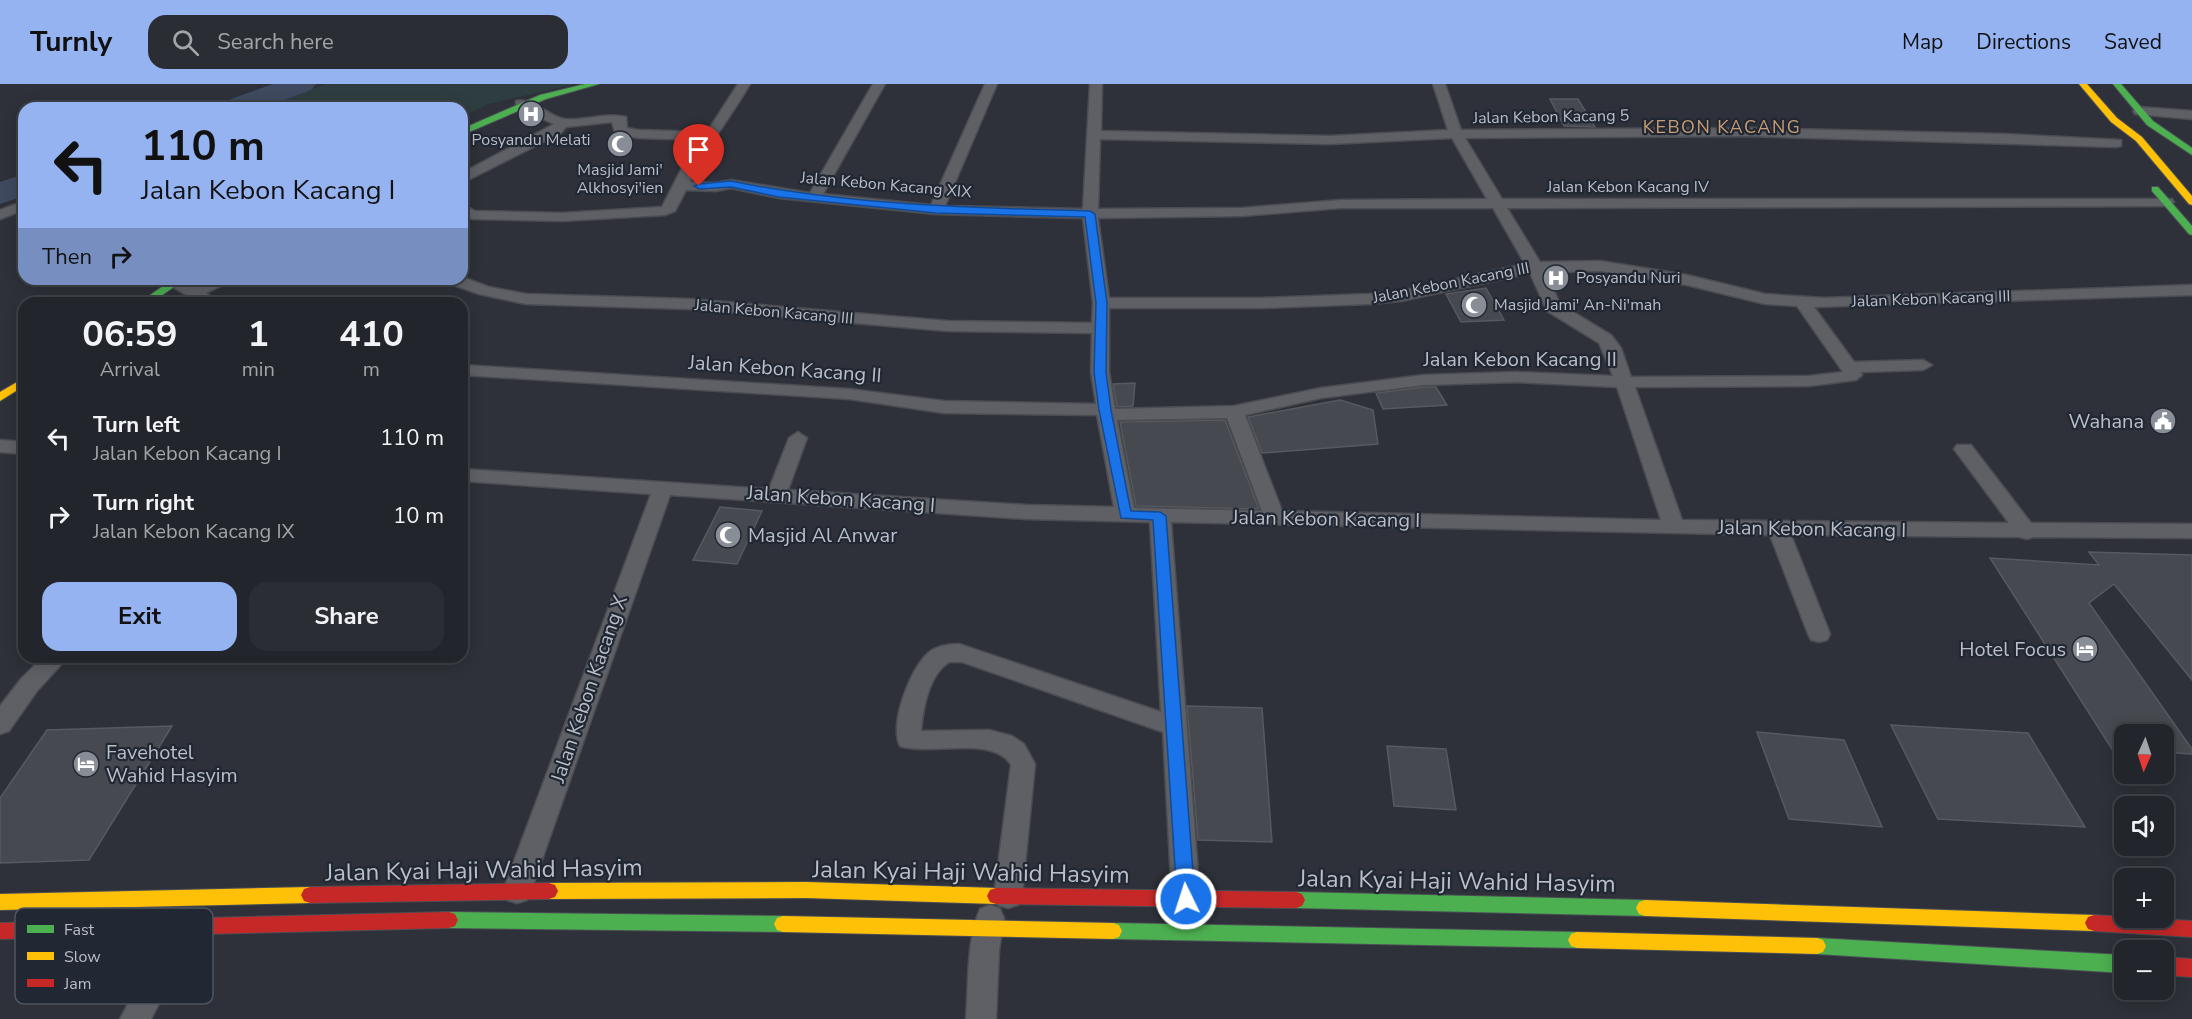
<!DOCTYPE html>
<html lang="en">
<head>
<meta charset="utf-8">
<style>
  :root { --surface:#22252b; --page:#2a2d33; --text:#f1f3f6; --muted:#a2a5a9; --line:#3f4247; --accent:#95b2f1 }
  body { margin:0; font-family:"Nunito Sans",sans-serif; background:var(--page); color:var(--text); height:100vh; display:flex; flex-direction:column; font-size:22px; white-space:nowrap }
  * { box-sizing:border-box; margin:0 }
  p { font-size:20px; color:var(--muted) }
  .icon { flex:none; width:33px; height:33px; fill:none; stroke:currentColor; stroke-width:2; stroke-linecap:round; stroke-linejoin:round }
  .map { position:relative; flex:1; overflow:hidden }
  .sheet { position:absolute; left:18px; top:213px; width:450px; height:366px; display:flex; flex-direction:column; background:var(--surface); border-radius:18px; box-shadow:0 3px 15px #0003,0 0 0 2px var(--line) }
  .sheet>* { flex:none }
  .guide { position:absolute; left:18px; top:18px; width:450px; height:183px; border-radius:18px; box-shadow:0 3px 15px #0003,0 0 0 2px var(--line); background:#95b2f1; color:#111; overflow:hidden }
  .needle { width:39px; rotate:183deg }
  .fabs { position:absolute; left:2114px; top:640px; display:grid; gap:12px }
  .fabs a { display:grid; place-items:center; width:60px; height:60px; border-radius:12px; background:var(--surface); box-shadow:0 3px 15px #0003,0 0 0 2px var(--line); font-size:30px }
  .pin { position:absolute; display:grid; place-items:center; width:51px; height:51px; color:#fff; margin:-62px -26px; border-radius:50% 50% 50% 0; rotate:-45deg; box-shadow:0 0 6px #0007 }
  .pin .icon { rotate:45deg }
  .me { position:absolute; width:66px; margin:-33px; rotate:356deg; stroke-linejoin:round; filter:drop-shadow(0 0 4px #0008) }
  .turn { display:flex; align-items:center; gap:21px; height:126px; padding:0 24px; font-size:27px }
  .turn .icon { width:78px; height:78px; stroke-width:2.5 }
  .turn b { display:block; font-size:42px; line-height:51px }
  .then { display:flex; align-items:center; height:57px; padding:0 24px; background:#0003; gap:12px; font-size:22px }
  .eta { display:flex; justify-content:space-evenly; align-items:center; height:102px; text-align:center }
  .eta b { font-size:36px; font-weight:700; line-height:42px }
  .cta { display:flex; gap:12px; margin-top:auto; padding:12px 24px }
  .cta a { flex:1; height:69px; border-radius:18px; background:var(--accent); color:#111; font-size:24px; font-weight:700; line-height:69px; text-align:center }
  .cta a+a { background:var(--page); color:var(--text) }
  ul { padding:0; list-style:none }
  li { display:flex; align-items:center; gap:18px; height:78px; padding:0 24px }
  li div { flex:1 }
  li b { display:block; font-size:22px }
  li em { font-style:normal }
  header { display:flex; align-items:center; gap:36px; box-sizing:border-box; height:84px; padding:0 30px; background:var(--accent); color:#111 }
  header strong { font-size:28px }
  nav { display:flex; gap:33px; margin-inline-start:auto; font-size:21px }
  .search { width:420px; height:54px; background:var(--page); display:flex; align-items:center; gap:15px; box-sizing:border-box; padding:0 21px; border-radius:18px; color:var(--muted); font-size:22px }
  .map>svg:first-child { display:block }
</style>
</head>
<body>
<header>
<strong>Turnly</strong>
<div class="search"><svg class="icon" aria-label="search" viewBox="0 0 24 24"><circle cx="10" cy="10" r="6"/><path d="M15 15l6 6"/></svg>Search here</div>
<nav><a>Map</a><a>Directions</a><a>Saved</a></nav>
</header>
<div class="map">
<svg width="2192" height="935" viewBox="0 0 2192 935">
  <rect width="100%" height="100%" fill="#2e3139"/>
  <!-- green -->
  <path fill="#2e3d40" d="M326,0H576L488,20L462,33V24H258Z"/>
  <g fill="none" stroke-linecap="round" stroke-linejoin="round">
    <!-- river -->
    <path fill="#3f4a60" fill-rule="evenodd" d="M273,0H316L311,6L263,24H219L223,18Z
      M24,90V112L0,120V98Z"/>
  </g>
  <!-- building -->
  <path fill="#46494f" stroke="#565960" stroke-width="1.5" d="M1550,15H1578L1595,43L1564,42Z
    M1486,204L1504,236L1461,238L1446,210Z
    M1135,299L1133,322L1117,323L1113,300Z
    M1424,303H1436L1447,321L1383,325L1376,309Z
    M1340,316L1373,326L1378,360L1262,369L1248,333Z
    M1225,336L1259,425L1136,422L1120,338Z
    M720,423L762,427L737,480L693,476Z
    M2089,468L2192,471V596L2114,500L2089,519L2192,665V670L2163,668V651H2124V666L2112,665L1990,474L2099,481Z
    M1187,622L1262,624L1272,758L1198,756Z
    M1891,641L2028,649L2085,743L1938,735Z
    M172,642L89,776L0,779V714L47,646Z
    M1757,648L1844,656L1882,743L1789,735Z
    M1387,662L1446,665L1456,726L1394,722Z"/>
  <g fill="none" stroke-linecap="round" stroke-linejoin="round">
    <defs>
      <path id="street" d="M738,0H750C731,33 706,63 690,98L716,99L731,96L810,109L873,0H885L823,110L931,121L985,0H997L945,122L1083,125L1090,0H1102L1101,47L1329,52L1448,46L1433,0H1445L1461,46L1748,44L2003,50L2121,56V62L2116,63L1748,52L1465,54L1502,115H2172L2174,118L2167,122L1507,124L1540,178L1600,177L1687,191L1765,210L1824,214L2192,201V211L1814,223L1854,278L1923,276L1932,281L1923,286L1861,288L1862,291L1856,296L1809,302L1635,303L1682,436L2009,439L1954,365L1957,361H1971L2031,439L2192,440V454L2034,453L2027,455L2019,453L1791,451L1830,550L1827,556L1819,558L1811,556L1808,550L1770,451L1171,438L1200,815L1196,824L1186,827L1176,824L1172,815L1163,648L962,578H949C929,591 923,624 921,647L989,646L1012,652L1024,660L1035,680L1022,812L1018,821L1008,824L998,821L994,812L1011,681C994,651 931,672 900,662C889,640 910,585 928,569C936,562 949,560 959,560L1161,628L1150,438L1026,435L670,411L531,807L527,816L517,819L507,816L503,807L651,410L462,397V385L769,405L789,354L798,348L807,354L788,406L1026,421L1114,423L1097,331L944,329L849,315L462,291V281L849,305L944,317L1096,320L1091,288L1092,249L948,247L690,225L526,220L479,210L445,198L443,195L462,193L489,203L526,210L690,215L948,237L1092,239L1093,219L1083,134L936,130L779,114L731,104L716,107L686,106L675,127L665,131L562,137L472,135L462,131V120L475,127L562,129L662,123L688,72L701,56L638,54L615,49L612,38L566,43L561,49L462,99V89L554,40L516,23V17C533,13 549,33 565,35C585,37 605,28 626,33L627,44L638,46L707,48ZM1452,54L1487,115L1341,116L1242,124L1098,125L1100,55L1329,60ZM1341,124H1493L1525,180L1401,207L1369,210L1261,214H1109L1098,134L1242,132ZM1600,187L1687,201L1765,220L1797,222L1843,288L1809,292L1631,293L1621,264L1611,251L1560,220L1545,188ZM1530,189L1547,227L1599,259L1613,292L1515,288L1424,291L1321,304L1234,322L1115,325L1109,288V224H1261L1369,220L1401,217ZM1515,298L1617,303L1661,436L1282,427L1245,331L1321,314L1424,301ZM1227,334L1262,427L1134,424L1117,336Z
        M2140,23L2192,27V35L2135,30L2133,27Z
        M24,117V126L0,135V126Z
        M177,195L194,203L214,195H236L206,209L220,219H200L166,199L168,196Z
        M0,356L24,358V370L0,368Z
        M43,573H68L37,607L9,647L0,650V622L21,595Z
        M990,821L1000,825L1004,834L999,866L996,935H966C969,900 966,857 980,825Z
        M185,829L195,833L199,842L151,935H120L175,833Z"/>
      <path id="fast" d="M585,0H599L546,15L462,51V45L540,11Z
        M2113,0H2121L2153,37L2192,64V71L2147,41Z
        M2152,103H2158L2192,142V151L2189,150L2152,107Z
        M173,195H185L151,219H139Z
        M1296,808L1645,816L1651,818L1654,824L1651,830L1645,832L1296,824L1290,822L1287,816L1290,810Z
        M449,828L783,832L789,834L792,840L789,846L783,848L449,844L443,842L440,836L443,830Z
        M1113,839L1577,848L1583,850L1586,856L1583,862L1577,864L1113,855L1107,853L1104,847L1107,841Z
        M1817,854L2124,871V889L1817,870L1811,868L1808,862L1811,856Z"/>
      <path id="slow" d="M2079,0H2087L2117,34L2142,53L2192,112V121L2189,120L2136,57L2111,38Z
        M24,294V302L0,317V308Z
        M806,798L996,804L1002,806L1005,812L1002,818L996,820L806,814L549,815L543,813L540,807L543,801L549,799Z
        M310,803L316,805L319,811L316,817L310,819L0,826V810Z
        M1645,816L2094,831L2100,833L2103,839L2100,845L2094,847L1645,832L1639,830L1636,824L1639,818Z
        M783,832L1113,839L1119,841L1122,847L1119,853L1113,855L783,848L777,846L774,840L777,834Z
        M1577,848L1817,854L1823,856L1826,862L1823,868L1817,870L1577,864L1571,862L1568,856L1571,850Z"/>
      <path id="jam" d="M549,799L555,801L558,807L555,813L549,815L310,819L304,817L301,811L304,805L310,803Z
        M996,804L1296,808L1302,810L1305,816L1302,822L1296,824L996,820L990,818L987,812L990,806Z
        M449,828L455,830L458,836L455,842L449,844L0,855V839Z
        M2094,831L2192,837V853L2094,847L2088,845L2085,839L2088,833Z
        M2163,873L2192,875V893L2163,891Z"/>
    </defs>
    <!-- street casing -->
    <use href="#street" stroke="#4a4c52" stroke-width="3"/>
    <!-- fast casing -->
    <use href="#fast" stroke="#4b4e55" stroke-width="2"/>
    <!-- slow casing -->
    <use href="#slow" stroke="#4b4e55" stroke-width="2"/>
    <!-- jam casing -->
    <use href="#jam" stroke="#4b4e55" stroke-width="2"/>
    <!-- street -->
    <use href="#street" fill="#5e6066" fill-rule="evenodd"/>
    <!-- fast -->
    <use href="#fast" fill="#4caf50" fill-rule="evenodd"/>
    <!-- slow -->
    <use href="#slow" fill="#ffc107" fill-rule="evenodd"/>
    <!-- jam -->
    <use href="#jam" fill="#c62828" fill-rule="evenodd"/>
  </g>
  <!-- route -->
  <path fill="#1a73e8" stroke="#114b97" stroke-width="1.5" d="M731,97C849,121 970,124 1090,127L1095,130L1107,219L1106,288L1111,326L1128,413L1131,427L1160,428L1166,432L1195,815L1192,820L1186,823L1180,820L1177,815L1153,436L1121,434L1099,326L1094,288L1096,219L1085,133L936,129L779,113L731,103L699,105L694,102L699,100Z"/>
  <!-- icons -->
  <defs>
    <symbol id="hospital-disc" viewBox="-11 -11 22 22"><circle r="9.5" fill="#888d96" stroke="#212833"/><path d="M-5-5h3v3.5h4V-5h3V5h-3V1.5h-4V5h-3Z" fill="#fff"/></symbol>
    <symbol id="mosque-disc" viewBox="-11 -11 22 22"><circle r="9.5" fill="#888d96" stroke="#212833"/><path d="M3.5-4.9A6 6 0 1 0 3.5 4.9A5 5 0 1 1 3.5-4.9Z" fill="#fff"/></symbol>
    <symbol id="civic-disc" viewBox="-11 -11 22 22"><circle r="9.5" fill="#888d96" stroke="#212833"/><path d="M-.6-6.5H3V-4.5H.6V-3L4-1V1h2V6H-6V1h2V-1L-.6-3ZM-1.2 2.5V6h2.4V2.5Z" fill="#fff"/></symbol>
    <symbol id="hotel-disc" viewBox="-11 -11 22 22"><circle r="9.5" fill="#888d96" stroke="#212833"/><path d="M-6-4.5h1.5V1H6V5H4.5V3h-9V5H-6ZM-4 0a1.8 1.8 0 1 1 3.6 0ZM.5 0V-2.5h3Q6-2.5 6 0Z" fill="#fff"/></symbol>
  </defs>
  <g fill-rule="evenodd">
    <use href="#hospital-disc" x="516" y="15" width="30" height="30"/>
    <use href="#mosque-disc" x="605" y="45" width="30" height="30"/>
    <use href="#hospital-disc" x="1541" y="179" width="30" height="30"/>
    <use href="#mosque-disc" x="1459" y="206" width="30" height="30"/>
    <use href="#civic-disc" x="2148" y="322" width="30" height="30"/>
    <use href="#mosque-disc" x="713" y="436" width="30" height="30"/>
    <use href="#hotel-disc" x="2070" y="550" width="30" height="30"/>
    <use href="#hotel-disc" x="71" y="665" width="30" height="30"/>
  </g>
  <g text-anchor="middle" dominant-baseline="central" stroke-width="4.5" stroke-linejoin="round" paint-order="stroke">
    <!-- far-street labels -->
    <g font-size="16" fill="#b9bec8" stroke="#212833">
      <text transform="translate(1551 33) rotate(-1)">Jalan Kebon Kacang 5</text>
      <text transform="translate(886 101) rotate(5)">Jalan Kebon Kacang XIX</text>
      <text x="1628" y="103">Jalan Kebon Kacang IV</text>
      <text transform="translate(1451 199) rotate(-11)">Jalan Kebon Kacang III</text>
      <text transform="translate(1931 215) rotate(-2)">Jalan Kebon Kacang III</text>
      <text transform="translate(774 228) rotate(5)">Jalan Kebon Kacang III</text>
    </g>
    <!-- far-poi labels -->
    <g font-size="16" fill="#b9bec8" stroke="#212833">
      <text x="531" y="56">Posyandu Melati</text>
      <text x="620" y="86">Masjid Jami'<tspan x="620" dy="18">Alkhosyi'ien</tspan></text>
      <text x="1576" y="194" text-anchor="start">Posyandu Nuri</text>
      <text x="1494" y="221" text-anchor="start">Masjid Jami' An-Ni'mah</text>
    </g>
    <!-- far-quarter labels -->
    <g font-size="18" letter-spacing="1.5" fill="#c99d73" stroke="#212833">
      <text x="1722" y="43">KEBON KACANG</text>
    </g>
    <!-- street labels -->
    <g font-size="20" fill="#b9bec8" stroke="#212833">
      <text x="1520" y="275">Jalan Kebon Kacang II</text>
      <text transform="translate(785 285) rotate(4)">Jalan Kebon Kacang II</text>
      <text transform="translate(841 415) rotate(4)">Jalan Kebon Kacang I</text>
      <text transform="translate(1326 435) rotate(1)">Jalan Kebon Kacang I</text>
      <text transform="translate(1812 445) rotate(1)">Jalan Kebon Kacang I</text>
      <text transform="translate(589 605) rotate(-71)">Jalan Kebon Kacang X</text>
    </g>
    <!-- poi labels -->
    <g font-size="20" fill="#b9bec8" stroke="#212833" text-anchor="end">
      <text x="2144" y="337">Wahana</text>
      <text x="748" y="451" text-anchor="start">Masjid Al Anwar</text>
      <text x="2066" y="565">Hotel Focus</text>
      <text x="106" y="668" text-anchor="start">Favehotel<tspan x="106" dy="23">Wahid Hasyim</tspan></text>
    </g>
    <!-- near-street labels -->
    <g font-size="24" fill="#b9bec8" stroke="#212833">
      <text transform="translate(484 786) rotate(-1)">Jalan Kyai Haji Wahid Hasyim</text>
      <text transform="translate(971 788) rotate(1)">Jalan Kyai Haji Wahid Hasyim</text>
      <text transform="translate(1457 797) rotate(1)">Jalan Kyai Haji Wahid Hasyim</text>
    </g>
  </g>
  <!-- legend -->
  <rect x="15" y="824" width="198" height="96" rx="9" fill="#212833" stroke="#4f5560" stroke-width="1.5"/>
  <rect x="27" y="841" width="27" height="8" fill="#4caf50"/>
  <rect x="27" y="868" width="27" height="8" fill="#ffc107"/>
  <rect x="27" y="895" width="27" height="8" fill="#c62828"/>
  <g font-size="16" fill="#b9bec8">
    <text x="64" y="851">Fast</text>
    <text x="64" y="878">Slow</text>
    <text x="64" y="905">Jam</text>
  </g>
</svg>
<div class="fabs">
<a><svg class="needle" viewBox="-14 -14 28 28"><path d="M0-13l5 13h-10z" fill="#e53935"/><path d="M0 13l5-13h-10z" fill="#a2a5a9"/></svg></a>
<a><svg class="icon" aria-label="sound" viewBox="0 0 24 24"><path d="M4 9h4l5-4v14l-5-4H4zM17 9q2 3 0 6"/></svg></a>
<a>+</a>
<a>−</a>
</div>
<div class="pin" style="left:699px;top:102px;background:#d93025"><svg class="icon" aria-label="arrive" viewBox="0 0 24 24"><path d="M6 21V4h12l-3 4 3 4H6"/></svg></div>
<svg class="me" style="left:1186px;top:815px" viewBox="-20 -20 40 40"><circle r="17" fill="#1a73e8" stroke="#fff" stroke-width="3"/><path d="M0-11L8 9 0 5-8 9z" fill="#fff"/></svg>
<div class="guide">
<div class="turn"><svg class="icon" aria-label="left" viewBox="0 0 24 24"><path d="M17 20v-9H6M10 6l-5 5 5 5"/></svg><div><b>110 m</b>Jalan Kebon Kacang I</div></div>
<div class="then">Then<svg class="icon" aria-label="right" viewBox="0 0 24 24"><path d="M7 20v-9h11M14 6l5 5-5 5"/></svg></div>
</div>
<section class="sheet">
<div class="eta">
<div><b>06:59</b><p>Arrival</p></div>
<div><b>1</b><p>min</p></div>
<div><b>410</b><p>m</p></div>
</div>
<ul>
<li><svg class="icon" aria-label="left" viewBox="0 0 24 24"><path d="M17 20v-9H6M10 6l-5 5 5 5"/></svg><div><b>Turn left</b><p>Jalan Kebon Kacang I</p></div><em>110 m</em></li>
<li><svg class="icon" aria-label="right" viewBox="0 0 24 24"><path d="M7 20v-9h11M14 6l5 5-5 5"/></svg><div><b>Turn right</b><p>Jalan Kebon Kacang IX</p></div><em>10 m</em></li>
</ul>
<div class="cta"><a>Exit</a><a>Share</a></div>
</section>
</div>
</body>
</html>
